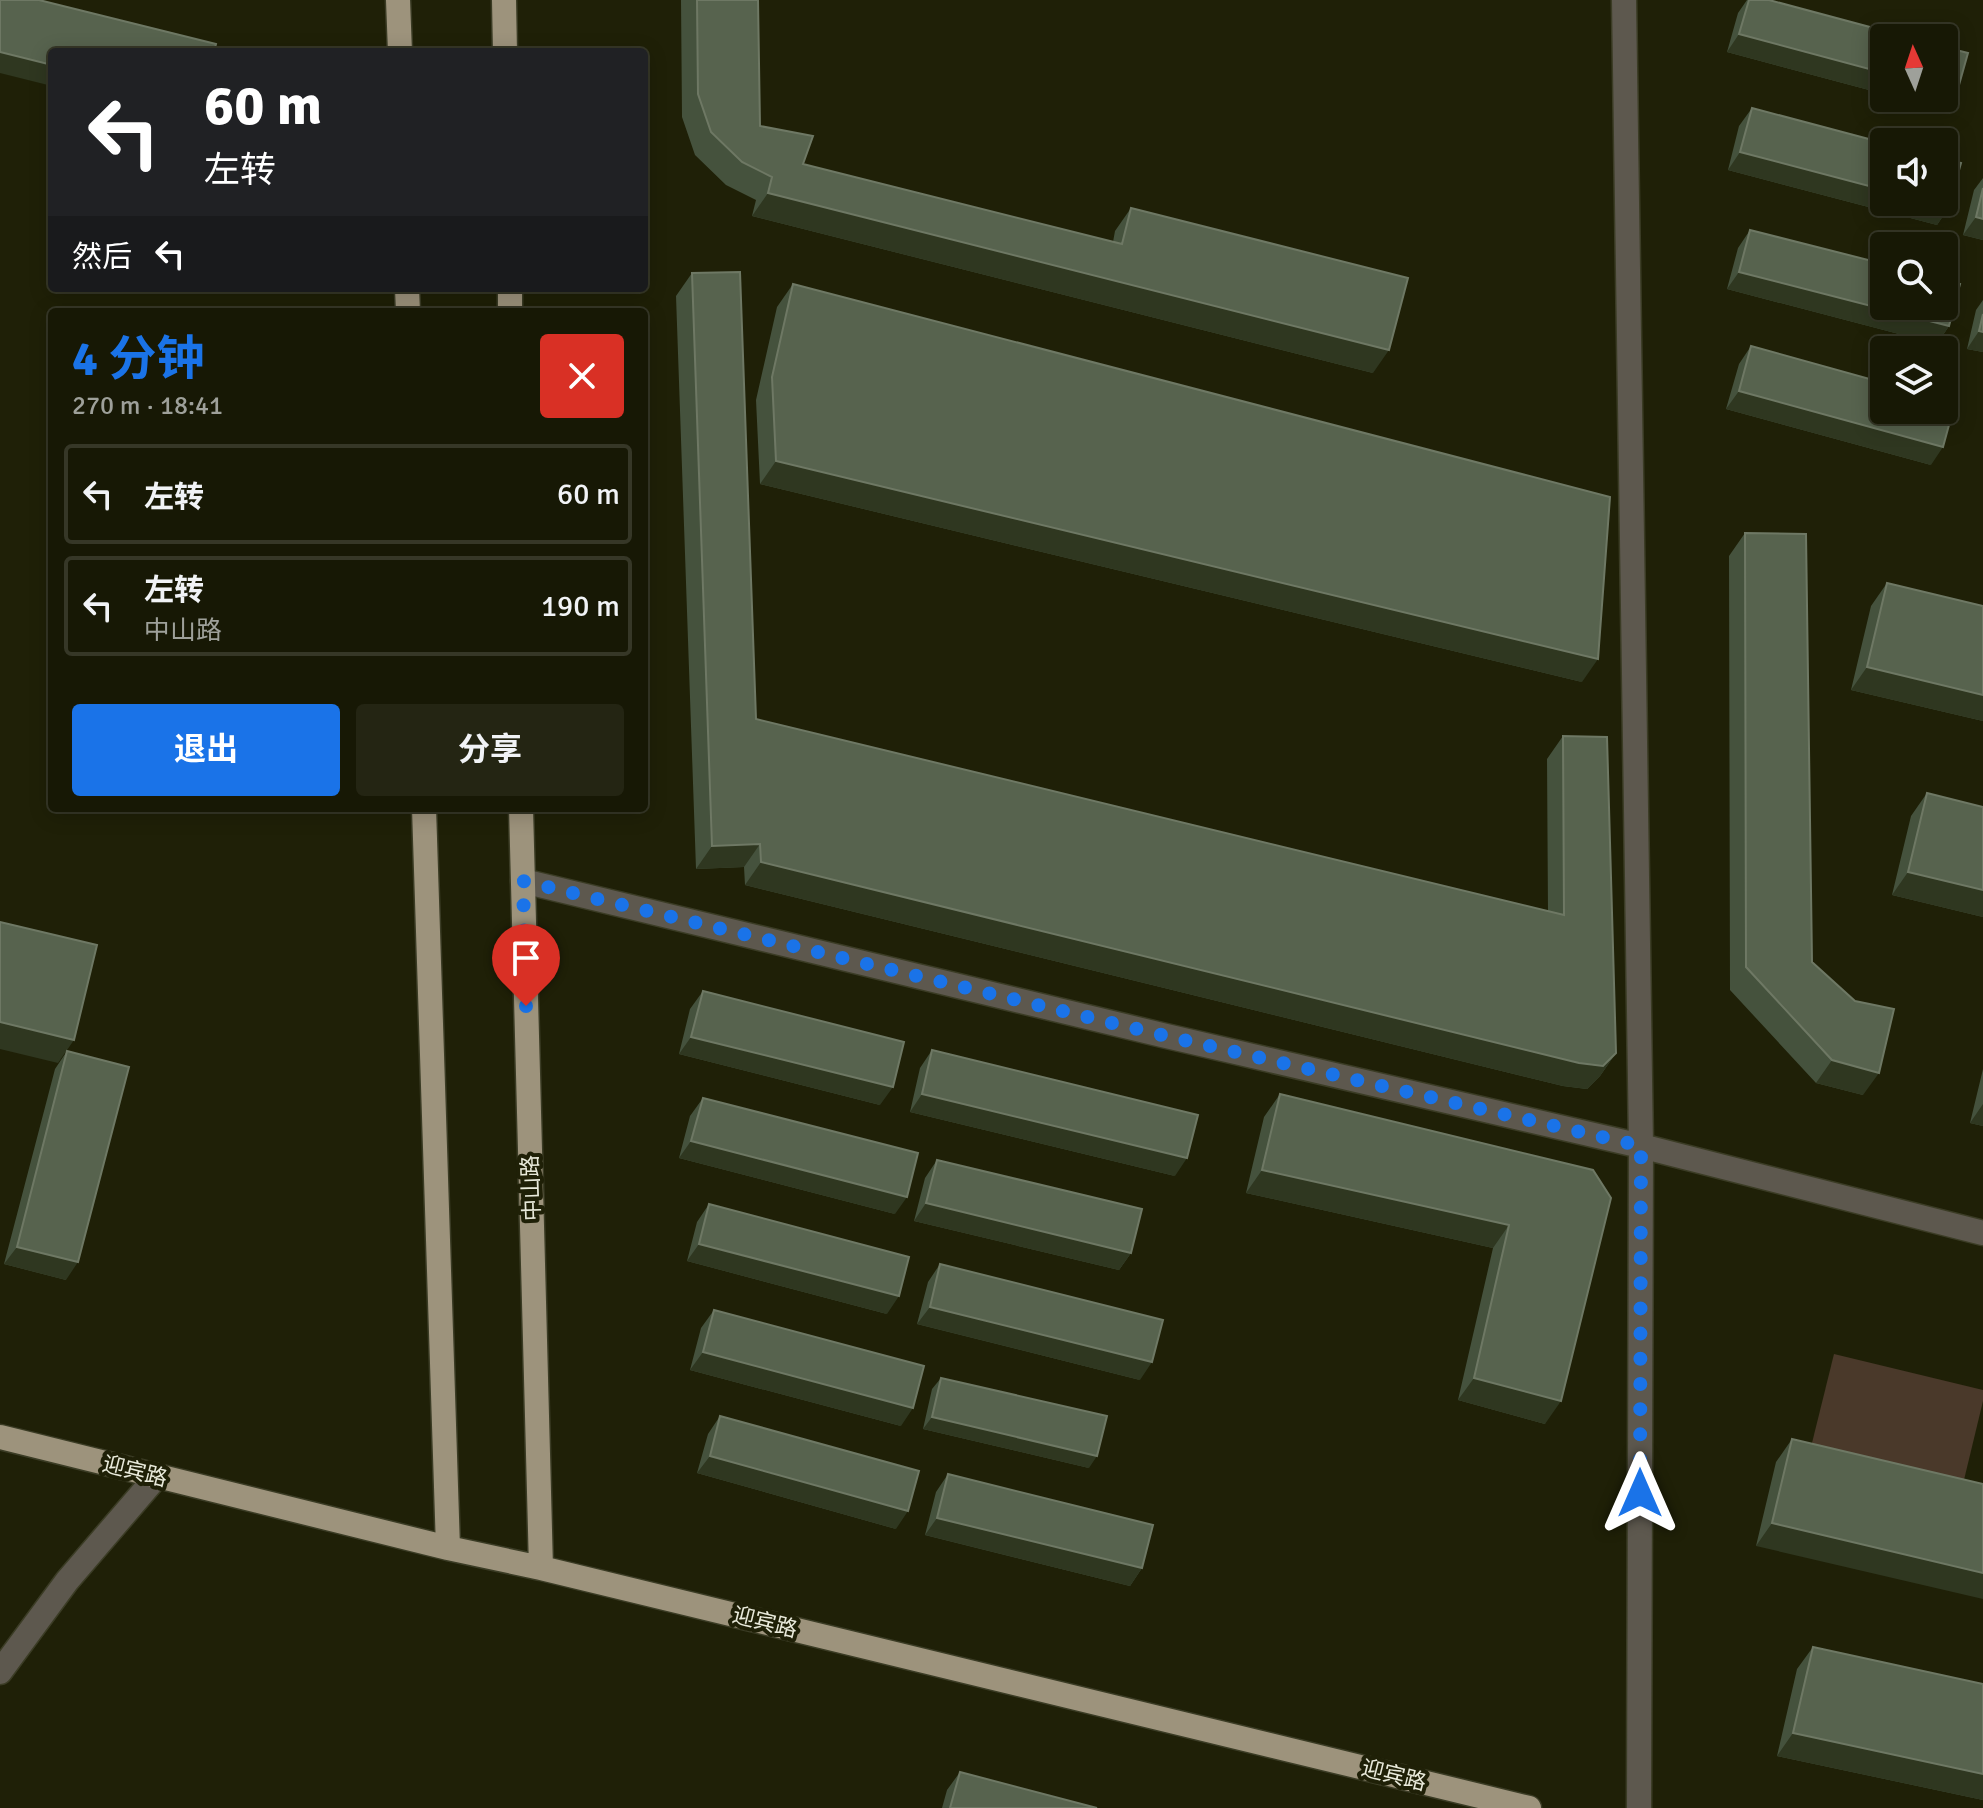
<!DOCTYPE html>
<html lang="zh">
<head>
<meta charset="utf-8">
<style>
  :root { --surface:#171805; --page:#242513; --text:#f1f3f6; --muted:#9ea09a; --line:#363727; --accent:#1a73e8 }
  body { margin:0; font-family:Signika,"Noto Sans SC",sans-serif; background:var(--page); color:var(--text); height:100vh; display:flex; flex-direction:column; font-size:30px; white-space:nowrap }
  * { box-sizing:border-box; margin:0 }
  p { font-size:26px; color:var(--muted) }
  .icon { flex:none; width:44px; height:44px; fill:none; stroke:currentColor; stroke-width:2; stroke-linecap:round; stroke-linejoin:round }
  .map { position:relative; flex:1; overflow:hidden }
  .details { position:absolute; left:48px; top:308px; width:600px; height:504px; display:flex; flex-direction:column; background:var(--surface); border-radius:8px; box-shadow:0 4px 20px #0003,0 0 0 2px var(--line) }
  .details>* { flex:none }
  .banner { position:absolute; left:48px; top:48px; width:600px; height:244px; border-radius:8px; box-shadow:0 4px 20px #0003,0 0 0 2px var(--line); background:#202124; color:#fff; overflow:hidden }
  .needle { width:52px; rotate:357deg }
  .controls { position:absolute; left:1870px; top:24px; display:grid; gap:16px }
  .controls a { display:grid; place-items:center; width:88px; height:88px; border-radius:8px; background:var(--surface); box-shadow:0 4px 20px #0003,0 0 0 2px var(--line); font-size:40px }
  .pin { position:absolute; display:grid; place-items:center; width:68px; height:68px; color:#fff; margin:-82px -34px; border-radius:50% 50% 50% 0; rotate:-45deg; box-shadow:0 0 8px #0007 }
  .pin .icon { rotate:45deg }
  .me { position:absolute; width:88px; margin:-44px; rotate:0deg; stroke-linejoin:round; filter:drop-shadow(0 0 6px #0008) }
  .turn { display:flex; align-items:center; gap:28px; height:168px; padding:0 24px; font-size:36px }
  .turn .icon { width:104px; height:104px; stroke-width:2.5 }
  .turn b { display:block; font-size:56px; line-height:68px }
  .then { display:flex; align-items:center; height:76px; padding:0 24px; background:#0003; gap:16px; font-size:30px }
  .round { display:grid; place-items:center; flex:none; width:84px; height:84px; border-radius:8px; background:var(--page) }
  .overview { display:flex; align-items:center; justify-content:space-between; height:136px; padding:0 24px }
  h1 { font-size:48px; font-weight:700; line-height:60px; color:var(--accent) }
  .cta { display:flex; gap:16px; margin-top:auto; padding:16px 24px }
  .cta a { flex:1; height:92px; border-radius:8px; background:var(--accent); color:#fff; font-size:32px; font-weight:700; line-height:92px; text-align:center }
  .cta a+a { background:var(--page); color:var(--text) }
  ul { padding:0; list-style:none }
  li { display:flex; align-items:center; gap:24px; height:100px; margin:0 16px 12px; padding:0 8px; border:4px solid var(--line); border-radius:8px }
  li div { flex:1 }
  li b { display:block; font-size:30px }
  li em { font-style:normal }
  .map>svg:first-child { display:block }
</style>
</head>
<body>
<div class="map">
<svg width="1983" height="1808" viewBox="0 0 1983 1808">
  <rect width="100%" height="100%" fill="#1f2007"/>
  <!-- green -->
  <path fill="#4a392a" d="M1834,1354L1983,1390V1401L1963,1484L1811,1447Z"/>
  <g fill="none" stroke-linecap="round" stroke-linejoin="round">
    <defs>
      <path id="minor" d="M1624,0L1641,1146L1639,1808
        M523,881L1162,1035L1641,1146L1983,1233
        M0,1672L67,1581L157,1476"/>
      <path id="major" d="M398,0L400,52
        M504,0L505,52
        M407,288L408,312
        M510,288V312
        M424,808L448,1548
        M521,808L541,1568
        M0,1437L448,1548L541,1568L1529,1808"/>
    </defs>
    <!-- minor casing -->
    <use href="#minor" stroke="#3b3c25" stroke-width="27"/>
    <!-- major casing -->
    <use href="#major" stroke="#3b3c25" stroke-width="27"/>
    <!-- minor -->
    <use href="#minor" stroke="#5d584e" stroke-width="24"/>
    <!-- major -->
    <use href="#major" stroke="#9d937c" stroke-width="24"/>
  </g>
  <!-- wall -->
  <path fill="#45523d" d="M681,0H758L760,126L803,164L1113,242L1115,231L1131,208L1373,373L752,216L756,200L726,185L695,155L682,117Z
    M1747,0H1769L1884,38V94L1727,52L1738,13Z
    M1752,108L1949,207L1937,225L1728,170L1739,126Z
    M1983,178V240L1963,235L1974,190Z
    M1750,230L1949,326L1937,344L1727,289L1738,248Z
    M692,273L756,719L1548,912L1547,759L1563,736L1616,1053L1600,1076L1587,1089L1563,1086L745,885L744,867L696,869L676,296Z
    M793,284L1582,682L760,484L756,400L777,307Z
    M1983,300V352L1967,349L1976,310Z
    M1751,346L1931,465L1726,409L1739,364Z
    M1745,533L1812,962L1863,1095L1816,1083L1730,990L1729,556Z
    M1887,583L1983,606V721L1851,690L1871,606Z
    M1927,793L1983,807V917L1892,895L1911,816Z
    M703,991L880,1105L679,1054L690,1009Z
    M932,1050L1175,1176L910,1112L920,1068Z
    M67,1051L66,1280L4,1264L55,1069Z
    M1983,1069V1126L1970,1123Z
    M1280,1094L1593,1170L1545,1424L1458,1400L1493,1248L1246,1193L1264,1117Z
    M703,1098L895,1214L679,1158L690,1116Z
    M937,1160L1131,1253L1119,1270L914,1221L925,1178Z
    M709,1204L887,1314L687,1261L697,1222Z
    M940,1264L1140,1380L917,1324L928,1282Z
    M714,1310L901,1426L690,1370L701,1328Z
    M941,1378L1089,1468L923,1429L932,1389Z
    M720,1416L896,1529L697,1473L708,1434Z
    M1792,1439L1983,1484L1756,1546L1776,1462Z
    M948,1474L1142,1568L1130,1586L925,1535L936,1492Z
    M1813,1647L1983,1684V1800L1777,1756L1797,1669Z
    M960,1772L1097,1808H942L947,1790Z"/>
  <!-- shaded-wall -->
  <path fill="#2f3720" d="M1739,34L1884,73V94L1727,52Z
    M0,52L52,65V86L0,73Z
    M1944,89L1957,92L1945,110L1900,98H1944Z
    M1740,152L1884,190V202H1930L1949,207L1937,225L1728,170Z
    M768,193L1389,350L1373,373L752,216Z
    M1976,217L1983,219V240L1963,235Z
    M1739,272L1949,326L1937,344L1727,289Z
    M1979,331L1983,332V352L1967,349Z
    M1739,391L1943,447L1931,465L1726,409Z
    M776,461L1598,659L1582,682L760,484Z
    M1867,667L1983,695V721L1851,690Z
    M760,844L744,867L696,869L712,846Z
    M761,862L1616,1053L1600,1076L1587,1089L1563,1086L745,885Z
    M1908,872L1983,890V917L1892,895Z
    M0,1022L74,1040L58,1063L0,1049Z
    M691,1037L893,1087L880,1105L679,1054Z
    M1832,1060L1879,1073L1863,1095L1816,1083Z
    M922,1094L1187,1158L1175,1176L910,1112Z
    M1983,1104V1126L1970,1123Z
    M691,1141L907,1197L895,1214L679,1158Z
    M1262,1170L1509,1225L1493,1248L1246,1193Z
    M926,1203L1131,1253L1119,1270L914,1221Z
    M699,1244L899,1296L887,1314L687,1261Z
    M17,1247L78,1262L66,1280L4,1264Z
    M930,1307L1152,1362L1140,1380L917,1324Z
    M703,1352L913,1408L901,1426L690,1370Z
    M1474,1378L1561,1401L1545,1424L1458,1400Z
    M932,1417L1097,1456L1089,1468L923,1429Z
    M710,1456L908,1511L896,1529L697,1473Z
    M937,1518L1142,1568L1130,1586L925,1535Z
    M1772,1523L1983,1573V1599L1756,1546Z
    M1793,1733L1983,1774V1800L1777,1756Z"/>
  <!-- building -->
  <path fill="#57634e" stroke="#6e7864" stroke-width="2" d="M0,0H39L216,44L214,52H52V65L0,52Z
    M697,0H758L760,126L813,136L803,164L1122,244L1131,208L1408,278L1389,350L768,193L772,177L742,162L711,132L698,94Z
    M1749,0H1769L1911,38H1884V73L1739,34Z
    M1944,47L1968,53L1957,92L1944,89Z
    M1752,108L1884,143V190L1740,152Z
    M1944,159L1961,163L1949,207L1930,202H1944Z
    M1983,188V219L1976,217Z
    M1750,230L1884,264V306H1944V280L1960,284L1949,326L1739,272Z
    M740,272L756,719L1564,915L1563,736L1607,737L1616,1053L1603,1066L1579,1063L761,862L760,844L712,846L692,273Z
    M793,284L1610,497L1598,659L776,461L772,377Z
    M1983,314V332L1979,331Z
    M1751,346L1884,383V410H1944V400L1955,403L1943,447L1739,391Z
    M1745,533L1806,534L1812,962L1855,1001L1894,1009L1879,1073L1832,1060L1746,967Z
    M1887,583L1983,606V695L1867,667Z
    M1927,793L1983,807V890L1908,872Z
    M0,922L97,945L74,1040L0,1022Z
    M703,991L904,1042L893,1087L691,1037Z
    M932,1050L1198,1115L1187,1158L922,1094Z
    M67,1051L129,1067L78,1262L17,1247Z
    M1280,1094L1593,1170L1611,1198L1561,1401L1474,1378L1509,1225L1262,1170Z
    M703,1098L918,1153L907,1197L691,1141Z
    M937,1160L1142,1209L1131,1253L926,1203Z
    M709,1204L909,1257L899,1296L699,1244Z
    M940,1264L1163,1320L1152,1362L930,1307Z
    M714,1310L924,1366L913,1408L703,1352Z
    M941,1378L1107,1416L1097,1456L932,1417Z
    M720,1416L919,1471L908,1511L710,1456Z
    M1792,1439L1983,1484V1573L1772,1523Z
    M948,1474L1153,1525L1142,1568L937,1518Z
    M1813,1647L1983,1684V1774L1793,1733Z
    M960,1772L1097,1808H950Z"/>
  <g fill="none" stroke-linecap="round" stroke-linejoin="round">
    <!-- route -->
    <path stroke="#1a73e8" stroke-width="14" stroke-dasharray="0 25.2" d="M526,1006L523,881L1162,1035L1641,1146L1640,1493"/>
  </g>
  <g text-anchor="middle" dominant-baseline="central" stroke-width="8" stroke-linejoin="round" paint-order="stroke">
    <!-- street labels -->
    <g font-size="22" fill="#e9eadb" stroke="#1f2007">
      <text transform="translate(531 1188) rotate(-92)">中山路</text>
      <text transform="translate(135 1471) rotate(14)">迎宾路</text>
      <text transform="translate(765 1622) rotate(14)">迎宾路</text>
      <text transform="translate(1394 1775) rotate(14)">迎宾路</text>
    </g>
  </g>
</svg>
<div class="controls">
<a><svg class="needle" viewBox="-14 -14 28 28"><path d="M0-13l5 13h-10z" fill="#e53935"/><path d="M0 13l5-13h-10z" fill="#9ea09a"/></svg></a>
<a><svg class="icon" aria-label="sound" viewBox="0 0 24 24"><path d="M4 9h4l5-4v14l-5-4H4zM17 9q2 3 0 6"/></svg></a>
<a><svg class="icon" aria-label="search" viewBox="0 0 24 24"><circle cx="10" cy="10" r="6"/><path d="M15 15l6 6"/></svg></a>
<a><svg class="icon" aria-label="layers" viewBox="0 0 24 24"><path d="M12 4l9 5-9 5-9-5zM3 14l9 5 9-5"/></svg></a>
</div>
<div class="pin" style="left:526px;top:1006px;background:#d93025"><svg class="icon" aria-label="arrive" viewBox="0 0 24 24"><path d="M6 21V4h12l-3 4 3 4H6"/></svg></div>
<svg class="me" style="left:1640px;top:1493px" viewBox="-20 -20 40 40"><path d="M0-17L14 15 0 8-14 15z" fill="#1a73e8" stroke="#fff" stroke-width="4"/></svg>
<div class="banner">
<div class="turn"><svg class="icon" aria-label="left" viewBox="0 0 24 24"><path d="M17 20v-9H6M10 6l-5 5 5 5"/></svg><div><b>60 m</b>左转</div></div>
<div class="then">然后<svg class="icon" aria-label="left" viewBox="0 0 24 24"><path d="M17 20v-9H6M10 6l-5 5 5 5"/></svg></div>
</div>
<section class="details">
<div class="overview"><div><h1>4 分钟</h1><p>270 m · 18:41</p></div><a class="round" style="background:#d93025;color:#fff"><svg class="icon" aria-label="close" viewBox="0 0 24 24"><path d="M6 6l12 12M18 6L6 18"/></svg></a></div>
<ul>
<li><svg class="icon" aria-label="left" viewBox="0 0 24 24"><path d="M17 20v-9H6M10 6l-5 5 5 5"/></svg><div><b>左转</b></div><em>60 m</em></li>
<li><svg class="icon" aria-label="left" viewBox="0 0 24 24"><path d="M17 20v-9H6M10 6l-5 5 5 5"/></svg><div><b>左转</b><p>中山路</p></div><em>190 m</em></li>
</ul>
<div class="cta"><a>退出</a><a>分享</a></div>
</section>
</div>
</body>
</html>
